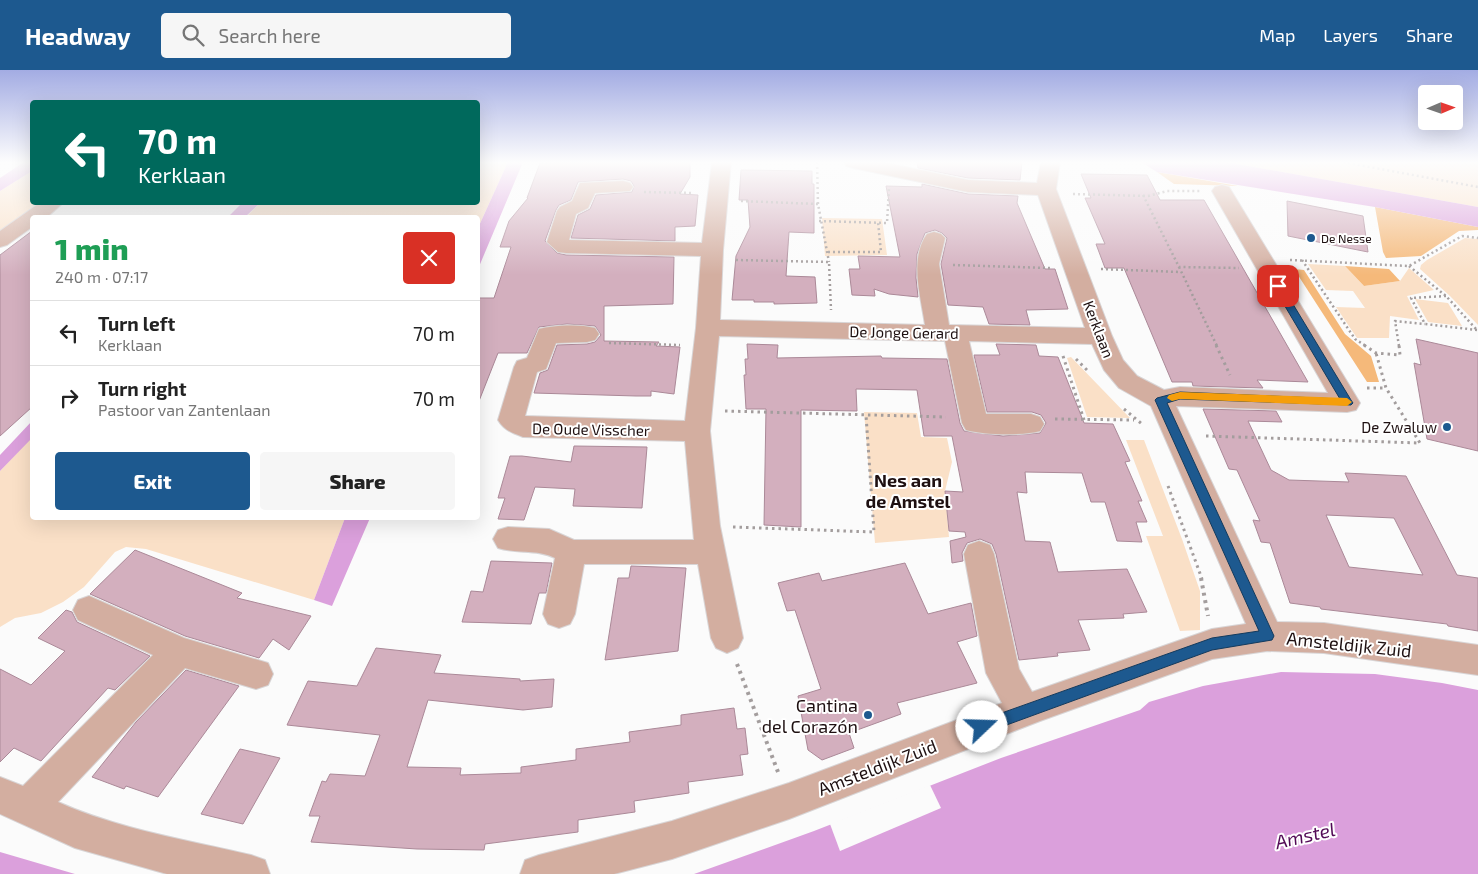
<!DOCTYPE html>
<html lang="en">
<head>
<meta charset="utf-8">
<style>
  :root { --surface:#fff; --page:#f6f6f6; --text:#222; --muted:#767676; --line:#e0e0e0; --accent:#1d598f }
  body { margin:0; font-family:"Exo 2",sans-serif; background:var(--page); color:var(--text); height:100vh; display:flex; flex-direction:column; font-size:19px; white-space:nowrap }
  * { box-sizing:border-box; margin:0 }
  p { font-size:16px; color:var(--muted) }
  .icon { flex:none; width:28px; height:28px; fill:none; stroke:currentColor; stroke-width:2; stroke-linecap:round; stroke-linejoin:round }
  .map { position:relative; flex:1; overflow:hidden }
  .sheet { position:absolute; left:30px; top:145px; width:450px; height:305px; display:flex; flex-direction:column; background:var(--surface); border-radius:5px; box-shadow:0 5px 20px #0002 }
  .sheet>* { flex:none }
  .top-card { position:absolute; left:30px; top:30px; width:450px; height:105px; border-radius:5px; box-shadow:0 5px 20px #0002; background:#00695c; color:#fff; overflow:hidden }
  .needle { width:32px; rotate:88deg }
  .tools { position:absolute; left:1418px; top:15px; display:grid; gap:10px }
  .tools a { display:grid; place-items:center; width:45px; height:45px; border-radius:5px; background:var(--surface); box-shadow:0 5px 20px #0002; font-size:25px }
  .pin { position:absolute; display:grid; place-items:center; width:42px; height:42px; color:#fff; margin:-21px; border-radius:10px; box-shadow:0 2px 8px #0006 }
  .me { position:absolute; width:55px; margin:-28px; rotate:69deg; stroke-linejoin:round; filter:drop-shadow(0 0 4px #0008) }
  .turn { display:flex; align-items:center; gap:18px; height:105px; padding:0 25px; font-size:22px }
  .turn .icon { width:65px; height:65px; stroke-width:2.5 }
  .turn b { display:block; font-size:35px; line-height:42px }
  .round { display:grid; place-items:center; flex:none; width:52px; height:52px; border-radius:5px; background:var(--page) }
  .summary { display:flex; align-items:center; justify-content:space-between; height:85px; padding:0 25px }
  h1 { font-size:30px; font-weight:800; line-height:38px; color:#1e9e55 }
  .cta { display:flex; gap:10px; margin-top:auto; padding:10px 25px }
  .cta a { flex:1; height:58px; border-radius:5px; background:var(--accent); color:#fff; font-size:20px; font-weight:800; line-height:58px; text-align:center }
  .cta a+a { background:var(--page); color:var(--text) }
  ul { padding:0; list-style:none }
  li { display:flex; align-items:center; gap:15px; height:65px; padding:0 25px; border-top:1px solid var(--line) }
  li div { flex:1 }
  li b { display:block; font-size:19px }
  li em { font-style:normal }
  header { display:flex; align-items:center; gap:30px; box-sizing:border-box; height:70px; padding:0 25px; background:var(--accent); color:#fff }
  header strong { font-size:24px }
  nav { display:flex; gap:28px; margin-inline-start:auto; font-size:18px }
  .search { width:350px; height:45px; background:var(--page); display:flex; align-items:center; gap:12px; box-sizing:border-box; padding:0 18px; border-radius:5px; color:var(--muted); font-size:19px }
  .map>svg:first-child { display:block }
</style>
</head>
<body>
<header>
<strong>Headway</strong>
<div class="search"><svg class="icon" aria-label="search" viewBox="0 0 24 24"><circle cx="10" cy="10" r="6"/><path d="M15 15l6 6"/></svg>Search here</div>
<nav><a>Map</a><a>Layers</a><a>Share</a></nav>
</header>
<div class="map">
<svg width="1478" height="804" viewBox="0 0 1478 804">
  <rect width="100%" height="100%" fill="#fbfbfb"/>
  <!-- green -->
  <path fill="#fae0c7" d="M478,92H508L478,158V148H245L260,133L478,132Z
    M1226,92H1478V137Z
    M32,101V132L54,133L0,171V121Z
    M822,148L882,149L887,185L825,186Z
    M1465,168L1478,169V255L1450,226L1420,199L1421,195L1427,190Z
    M1308,194L1345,196L1364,216L1400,211L1409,198L1434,220L1407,226L1419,250L1390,246L1389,268H1357L1336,237L1365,238L1353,221L1326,220Z
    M1415,229L1448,233L1462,256L1428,252Z
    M1071,287L1130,348L1087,347L1067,288Z
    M864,342L917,343L921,367L947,368L952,392L945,421L949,467L875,473Z
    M32,367V448H345L314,530L146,479L126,477L115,482L84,517L63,532L41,543L15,548L0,557V401Z
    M1126,370H1144L1182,469L1200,521V560L1180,561L1146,466H1163Z"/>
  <!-- forest -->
  <path fill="#f5b97a" d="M1157,102L1238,116L1174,114Z
    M1375,137L1478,157V160L1459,161L1421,186L1386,188L1383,182Z
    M1345,196L1389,199L1400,211L1364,216Z
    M1294,199L1304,200L1345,264L1371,286L1379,312H1367Z"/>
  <!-- water -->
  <path fill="#dba0dc" d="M24,92H32V101L0,121V108Z
    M508,92H523L478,199V158Z
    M1141,92H1226L1478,137V157L1375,137L1157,102Z
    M242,133H260L245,147H228Z
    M32,351V368L0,401V385Z
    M345,448H370L332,536L314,530Z
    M1281,602L1375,604L1442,613L1478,620V804H694L814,761L1001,688L1140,640L1149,632L1203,616Z
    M0,782L75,804H0Z"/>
  <!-- pier -->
  <path fill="#fbfbfb" d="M930,715L941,738L840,781L830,754Z"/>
  <!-- building -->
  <path fill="#d3afbe" stroke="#ab8998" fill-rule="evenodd" d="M603,92H690V107L680,124L698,125L695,156L675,157V171L571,168L578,145L590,139L596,125L632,122L634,116L631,111L623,109L578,112L571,130L559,135L556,140L545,171L557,183L566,185L674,187L673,234L604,236V271L659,272L656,276L680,277L674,324L651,321V326H636L534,323L540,303L548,300L557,275L587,274L595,272L601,265L595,256L567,254L539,257L527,283H498L479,331L478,330V228H494L511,177H500L509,151L528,128H527L540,93Z
    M917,92H1022L1020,110L968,108L918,98Z
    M741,100L812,101V114H814V163L789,162L786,206L815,207L817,233L774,234V232H754V230H732L736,186L750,157L748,130H739Z
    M1081,104L1147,105L1160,130H1204L1308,312L1257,310L1263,318L1193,316L1192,312H1172L1124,198H1105L1096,174H1105L1085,128H1091Z
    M922,114L968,124L1018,126L1017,133L1045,199H1055L1068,239L1026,240L1030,255L989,254L983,237L948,235L941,194L947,168L942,163L935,160L925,163L917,184L916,208L918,227L889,224L874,219L875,226L852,225L849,199H860L858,186L900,187L886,116L922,117Z
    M1287,131L1363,146L1368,182L1288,166Z
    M32,161V337L0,366V185Z
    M1416,269L1478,283V381L1427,369L1414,293L1421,295Z
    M747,274L778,275L777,288L881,286L882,288L947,289L960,353L964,361L1003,366L1040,363L1046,353L1041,345L1032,342H987L974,285H1000L996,274L1036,275L1039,286L1058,287L1084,353L1113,354L1130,391L1125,392L1142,431H1138L1147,452H1136L1142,472L1117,471L1105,432H1091L1082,403L1025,402L1027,423L1017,422L1025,471L1050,472L1058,502L1127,499L1147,542L1123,544L1124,548L1078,550L1090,580L1057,583L1058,586L1019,590L996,484L992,474L980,469L967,473L962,483L963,491L952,493L950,471L966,467L965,462L949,461L945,421L963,422L952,366H924L917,320L856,319L857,341L801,340V457L764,455L766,339H746L744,305H746L745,289H748Z
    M1203,339L1276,341L1282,352L1248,351L1271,400L1289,410L1349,412L1345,403L1406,406L1457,505L1478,508V561L1448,556L1447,554L1321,539L1320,537L1290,533L1270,473L1261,472L1253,450L1260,451L1237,400L1229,399ZM1326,445L1394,448L1423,505L1349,497Z
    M574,376L647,377L642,438L573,436L575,419L535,417L524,450L498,449L505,428H498L510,386H522L571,392Z
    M135,480L242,523L237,528L311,546L289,580L273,569L259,588L185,566L90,524Z
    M491,491L552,493L546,523H539L531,554L462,552L471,521L483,522Z
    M905,493L928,544L971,533L977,566L957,572L977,613L897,633L901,644L849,663L854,678L822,690L808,680L798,626L821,619L795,540L787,541L778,513L819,503L822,511Z
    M631,496L686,498L678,581L605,590L618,508H629Z
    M66,540L72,542L77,552L150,586L115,620L108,618L41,691L14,678L0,692V599L31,615L65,581L38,568Z
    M376,578L441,585L434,603L520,609V611L554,609L552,637L523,640L428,630L407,697L461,698L460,705L521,703V697L576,690V679L630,672L629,662L681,655V645L734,638L737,659L745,658L748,684L740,685L743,705L688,712L689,723L634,731L635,742L578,750V762L485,774L484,780L417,779L311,772L320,746H309L322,711L326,712L330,704L365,706L380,665L287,655L308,611L357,616Z
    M186,600L239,616L158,727L126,716L124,719L92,707L136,652Z
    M240,679L280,688L243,754L201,744Z"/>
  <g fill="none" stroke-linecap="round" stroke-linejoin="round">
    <defs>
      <path id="minor" d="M712,92H731L723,180L720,250L925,255C921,227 909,189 927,164L934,162L941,164L945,168L939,194L949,255L1085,258L1038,125L968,122L853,98L846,96L844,92H883L968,110L1037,113L1041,92H1060L1056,119L1112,266L1123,290L1137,306L1164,320L1180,317L1328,323L1212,121L1215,117L1222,115L1229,117L1360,333L1356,340L1347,342L1176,336L1277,552L1324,553L1478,575V605L1324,583L1267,581L1212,589L1040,651L789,749L672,789L614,804H520L525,790L539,785L672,751L789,713L1002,633L986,603L964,484L968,475L979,471L990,475L994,484L1019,599L1032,622L1212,559L1246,554L1151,336L1119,318L1104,300L1092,274L969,271L986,344H1031L1040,347L1044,354L1040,361C1022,366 984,365 966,360L962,353L945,271L719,266L710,361L720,456L743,568L738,578L727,583L716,578L711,568L698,494H584L575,544L570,554L559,558L548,554L543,544L555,488C537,479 516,484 498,478L493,469L498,460L508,457L549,459L574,470H694L685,371L523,367C512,363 504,360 498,350L514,297L517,291L527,288L539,259C555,255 579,254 595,258L599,264L595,270L587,272L556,273L546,299L537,302L525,346L685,351L696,258L701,186L566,183L558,182L547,172L557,141L560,137L572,131L580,113L623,111L630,113L633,117L630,121L595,123L588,138L576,144L569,170L702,173Z
        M41,132H64L46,148H32V157L7,175L0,177V161Z
        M89,526L184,568L268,593L273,604L268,615L256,619L185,598L58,732C118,759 187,770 251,785L265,790L270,804H167L75,778L0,744V707L23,716L153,585L78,550L73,540L78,530Z"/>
    </defs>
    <!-- minor casing -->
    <use href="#minor" stroke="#d8d5d6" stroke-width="2"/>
    <!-- path-far2 -->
    <path stroke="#a39d9d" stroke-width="2.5" stroke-dasharray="2 3" stroke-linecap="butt" d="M817,92L818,134
      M1343,92L1478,117
      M644,122L693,123
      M1073,124L1148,126L1167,121H1201
      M1143,125L1179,197L1239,198
      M741,131L818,134L829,192
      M819,151L887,153L889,118
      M828,182H881L878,152
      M736,190L829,192L831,240
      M1290,190L1409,196L1462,166L1478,168
      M1302,190L1355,269L1366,276
      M953,195L1050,198
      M1409,196L1446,226L1476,259
      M1179,197L1217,276
      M1101,199L1180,202
      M1446,226L1411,228L1425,254L1477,260
      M609,273L680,275
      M1399,276L1395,251L1425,254"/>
    <!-- path-far1 -->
    <path stroke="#a39d9d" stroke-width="3" stroke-dasharray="2.5 4" stroke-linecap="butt" d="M1216,275L1230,305
      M1364,275L1376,283L1400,285L1399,275
      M1063,286L1084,350
      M1076,289L1087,300
      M1367,318H1386L1376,283
      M1124,339L1142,354
      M725,341L946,347
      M1055,349L1134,350
      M1206,366L1420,373L1386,318
      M1168,416L1202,509
      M733,457L874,462L866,345"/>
    <!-- path -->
    <path stroke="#a39d9d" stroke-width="4" stroke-dasharray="3 4.5" stroke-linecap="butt" d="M1201,508L1208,546
      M737,594L778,702"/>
    <!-- minor -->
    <use href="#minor" fill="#d3aea0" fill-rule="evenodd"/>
  </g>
  <!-- sky -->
  <linearGradient id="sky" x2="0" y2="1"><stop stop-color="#a3ace3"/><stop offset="0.45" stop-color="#fdfdfd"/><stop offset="1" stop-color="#fdfdfd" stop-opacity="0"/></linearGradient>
  <rect width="1478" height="205" fill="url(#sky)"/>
  <!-- route -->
  <path fill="#1d598f" stroke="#133a5d" d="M1278,213L1282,216L1351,330L1353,333L1351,335L1180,329L1167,333L1274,566L1272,570L1212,580L982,664L977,662L975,657L977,652L982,650L1212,568L1259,561L1155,330L1157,328L1180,322L1340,329L1273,216Z"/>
  <!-- slow -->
  <path fill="#f59e0b" d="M1180,322L1347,328L1352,332L1347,336L1180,329L1172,331L1167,328L1169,325Z"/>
  <!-- markers -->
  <g fill="#1d598f" stroke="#fff" stroke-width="2">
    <circle cx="1311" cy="168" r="5"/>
    <circle cx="1447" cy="357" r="5"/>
    <circle cx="868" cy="645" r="5"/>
  </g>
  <g text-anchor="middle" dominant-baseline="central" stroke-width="4" stroke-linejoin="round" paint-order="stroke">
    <!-- far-poi labels -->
    <g font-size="12" fill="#1e1011" stroke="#fff" text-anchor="start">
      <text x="1321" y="168">De Nesse</text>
    </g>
    <!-- street labels -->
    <g font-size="15" fill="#1e1011" stroke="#fff">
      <text transform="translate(1099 259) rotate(69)">Kerklaan</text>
      <text transform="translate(904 262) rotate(1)">De Jonge Gerard</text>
      <text transform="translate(591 359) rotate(1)">De Oude Visscher</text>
    </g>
    <!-- poi labels -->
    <g font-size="15" fill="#1e1011" stroke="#fff" text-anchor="end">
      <text x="1437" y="357">De Zwaluw</text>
    </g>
    <!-- quarter labels -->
    <g font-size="18" font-weight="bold" fill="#1e1011" stroke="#fff">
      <text x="908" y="410">Nes aan<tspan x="908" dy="21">de Amstel</tspan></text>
    </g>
    <!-- near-street labels -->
    <g font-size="18" fill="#1e1011" stroke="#fff">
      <text transform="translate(1349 574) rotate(6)">Amsteldijk Zuid</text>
      <text transform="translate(877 697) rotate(-21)">Amsteldijk Zuid</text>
    </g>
    <!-- near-poi labels -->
    <g font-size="18" fill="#1e1011" stroke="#fff" text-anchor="end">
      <text x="858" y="635">Cantina<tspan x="858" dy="21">del Corazón</tspan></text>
    </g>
    <!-- near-water labels -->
    <g font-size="19" font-style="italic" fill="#520a56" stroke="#fff">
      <text transform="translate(1305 765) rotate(-13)">Amstel</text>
    </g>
  </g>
</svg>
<div class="tools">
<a><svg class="needle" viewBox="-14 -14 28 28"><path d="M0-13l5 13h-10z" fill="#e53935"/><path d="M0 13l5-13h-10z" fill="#767676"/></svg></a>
</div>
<div class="pin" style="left:1278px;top:216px;background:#d93025"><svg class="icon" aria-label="arrive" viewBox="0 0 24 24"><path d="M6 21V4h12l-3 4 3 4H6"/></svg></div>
<svg class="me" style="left:982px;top:657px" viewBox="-20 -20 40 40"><circle r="19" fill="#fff"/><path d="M0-13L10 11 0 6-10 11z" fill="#1d598f"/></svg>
<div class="top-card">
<div class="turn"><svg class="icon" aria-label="left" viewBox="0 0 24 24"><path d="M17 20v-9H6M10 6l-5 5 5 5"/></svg><div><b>70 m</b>Kerklaan</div></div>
</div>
<section class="sheet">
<div class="summary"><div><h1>1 min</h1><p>240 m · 07:17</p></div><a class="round" style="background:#d93025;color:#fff"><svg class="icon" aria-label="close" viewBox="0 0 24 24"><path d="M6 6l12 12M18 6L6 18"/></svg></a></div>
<ul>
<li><svg class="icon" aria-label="left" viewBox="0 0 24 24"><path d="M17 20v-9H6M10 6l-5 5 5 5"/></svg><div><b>Turn left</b><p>Kerklaan</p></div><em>70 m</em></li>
<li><svg class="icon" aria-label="right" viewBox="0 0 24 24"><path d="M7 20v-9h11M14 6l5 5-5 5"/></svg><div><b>Turn right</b><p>Pastoor van Zantenlaan</p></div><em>70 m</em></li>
</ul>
<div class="cta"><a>Exit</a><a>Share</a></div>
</section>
</div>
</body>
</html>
